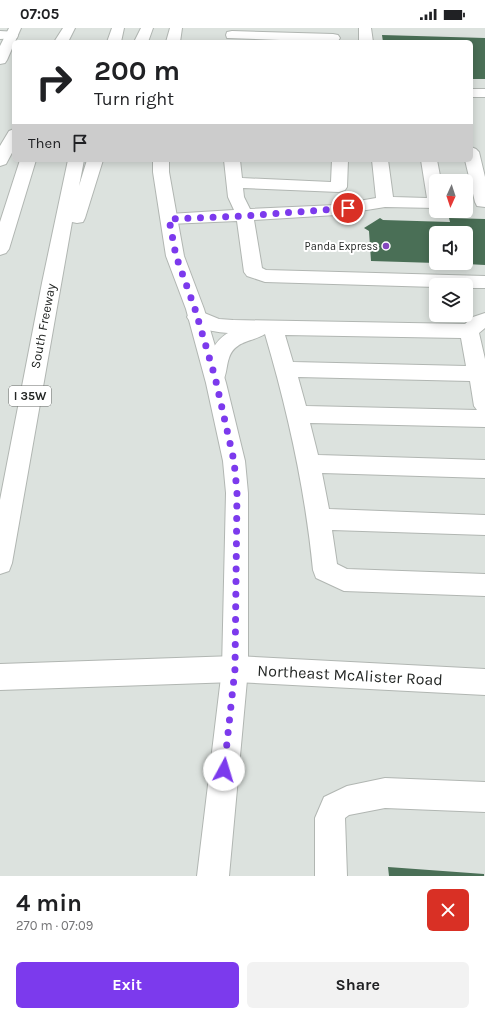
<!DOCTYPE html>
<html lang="en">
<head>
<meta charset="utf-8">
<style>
  :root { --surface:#fff; --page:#f2f2f2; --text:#202124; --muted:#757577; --accent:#7c3aed }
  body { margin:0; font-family:Karla,sans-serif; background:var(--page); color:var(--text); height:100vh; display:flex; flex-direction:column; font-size:15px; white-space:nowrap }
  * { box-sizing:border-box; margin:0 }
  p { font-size:13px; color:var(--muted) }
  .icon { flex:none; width:22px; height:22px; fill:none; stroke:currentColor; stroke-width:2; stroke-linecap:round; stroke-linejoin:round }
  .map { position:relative; height:848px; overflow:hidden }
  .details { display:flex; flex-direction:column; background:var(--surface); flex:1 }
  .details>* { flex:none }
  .guide { position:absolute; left:12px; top:12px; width:461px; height:122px; border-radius:6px; box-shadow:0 2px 10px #0003; background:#fff; color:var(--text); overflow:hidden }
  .needle { width:26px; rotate:183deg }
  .fabs { position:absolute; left:429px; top:146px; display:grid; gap:8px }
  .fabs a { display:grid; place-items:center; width:44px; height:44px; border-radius:6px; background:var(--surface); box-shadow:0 2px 10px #0003; font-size:20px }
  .pin { position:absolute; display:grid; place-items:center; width:34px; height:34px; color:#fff; margin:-17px; border:2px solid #fff; border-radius:50%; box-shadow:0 1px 4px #0007 }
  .me { position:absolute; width:44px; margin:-22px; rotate:6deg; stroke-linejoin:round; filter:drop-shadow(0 0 3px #0008) }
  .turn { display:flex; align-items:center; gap:14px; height:84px; padding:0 16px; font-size:18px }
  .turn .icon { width:52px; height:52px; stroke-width:2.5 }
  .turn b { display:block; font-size:28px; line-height:34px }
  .then { display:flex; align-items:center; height:38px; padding:0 16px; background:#0003; gap:8px; font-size:15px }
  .round { display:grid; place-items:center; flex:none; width:42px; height:42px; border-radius:6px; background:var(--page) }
  .overview { display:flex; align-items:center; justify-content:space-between; height:68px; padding:0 16px }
  h1 { font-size:24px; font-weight:700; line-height:30px }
  .cta { display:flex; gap:8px; margin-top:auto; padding:8px 16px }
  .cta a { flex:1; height:46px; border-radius:6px; background:var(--accent); color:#fff; font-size:16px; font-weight:700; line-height:46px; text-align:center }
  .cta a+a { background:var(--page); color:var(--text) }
  .status { display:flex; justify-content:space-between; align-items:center; height:28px; padding:0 20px; background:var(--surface); direction:ltr }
  .status svg { height:11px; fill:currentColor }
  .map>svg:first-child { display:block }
</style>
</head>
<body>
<div class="status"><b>07:05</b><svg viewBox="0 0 49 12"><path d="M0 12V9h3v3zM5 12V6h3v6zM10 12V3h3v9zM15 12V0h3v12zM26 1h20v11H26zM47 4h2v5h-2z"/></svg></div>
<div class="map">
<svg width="485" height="848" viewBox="0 0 485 848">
  <rect width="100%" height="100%" fill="#dce2de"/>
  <!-- building -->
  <path fill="#4a6f56" d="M382,7L485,10V51H471V14H383Z
    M380,190L383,192L450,194L449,190L485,191V237L466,236V205H436V235L371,233L369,203L364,200Z
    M388,839L484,846V848H389Z"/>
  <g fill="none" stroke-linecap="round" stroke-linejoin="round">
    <defs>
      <path id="minor" d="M359,0H371L373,14H359Z
        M0,3L17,4L18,7L17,10L0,11Z
        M232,3L333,6L338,7L340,10L338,13L333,14L227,10L226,7L227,4Z
        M471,61H485V69H471Z
        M471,119L476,121L479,124L485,149V179L477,178L475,174L465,132H471Z
        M224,132H240L242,150L331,154L332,132H348L347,159L345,162L339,164L243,160L244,169L250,181L336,177L376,170L372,132H388L393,169L427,170L421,132H437L441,153H436V180L385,179L336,187L254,192L262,240L266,242L485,248V260H466V257H436V259L265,254L247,248L244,244L237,193L169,196L163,195L161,191L163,187L169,186L234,182L228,169Z
        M197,282L219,291L233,292L465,296L473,289L485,285V300L479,305L485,331V399L310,395L318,427L485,432V450L322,445L329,481L485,487V507L332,502L337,536L347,541L485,546V568L344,563L316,550L313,542C305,461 288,384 265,306C253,314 235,312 229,330C226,338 227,347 222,354L215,357L208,354L205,349C207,332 212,314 228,305C215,304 194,301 187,289L190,284ZM285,307L461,310L466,338L293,334ZM298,349L470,353L474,378L477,382L306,378Z
        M235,628L485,641V667L235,654L0,662V636Z
        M385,750L485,754V784L385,780L349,787L345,790L347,848H315V790L324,769L347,758Z"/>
      <path id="major" d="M9,0H21L7,32L5,35L0,36V18Z
        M170,0H182L180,14H166Z
        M153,132H169V144L184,228L204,281L226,355L245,433L248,465V641L229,848H197L222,641L226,465L223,433L206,355L186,281L166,228L153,144Z"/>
      <path id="highway" d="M63,0H75L68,14H54Z
        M112,0H124L121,14H107Z
        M141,0H153L148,14H134Z
        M14,101V121L6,136L0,138V118L9,103Z
        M20,132H36L9,221L6,225L0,227V194Z
        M68,132H84L79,158L87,132H103L85,190L83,194L77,195L72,194L12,535L9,543L0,546V472L42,255Z"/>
    </defs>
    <!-- minor casing -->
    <use href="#minor" stroke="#b1b6b2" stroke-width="2"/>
    <!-- major casing -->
    <use href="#major" stroke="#b1b6b2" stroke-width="2"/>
    <!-- highway casing -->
    <use href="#highway" stroke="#b1b6b2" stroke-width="2"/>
    <!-- minor -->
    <use href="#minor" fill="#fff" fill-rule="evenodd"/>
    <!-- major -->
    <use href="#major" fill="#fff" fill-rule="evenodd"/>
    <!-- highway -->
    <use href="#highway" fill="#fff" fill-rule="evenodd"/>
  </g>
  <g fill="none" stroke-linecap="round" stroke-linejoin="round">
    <!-- route -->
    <path stroke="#7c3aed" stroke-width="7" stroke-dasharray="0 12.6" d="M224,742L235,641L237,464L234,433L215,349L195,281L176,228L169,191L245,188L348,180"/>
  </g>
  <!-- markers -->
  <circle fill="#8548be" stroke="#fff" stroke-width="1.5" cx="386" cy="218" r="4"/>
  <g text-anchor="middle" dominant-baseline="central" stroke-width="4" stroke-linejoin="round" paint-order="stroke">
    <!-- far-poi labels -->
    <g font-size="11" fill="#242725" stroke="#fff" text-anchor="end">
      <text x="378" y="218">Panda Express</text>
    </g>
    <!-- shield labels -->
    <rect fill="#fff" stroke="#666866" stroke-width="1" x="9" y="358" width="42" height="20" rx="3"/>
    <g font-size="12" font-weight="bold" fill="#242725">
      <text x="30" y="368">I 35W</text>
    </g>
    <!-- street labels -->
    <g font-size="13" fill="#242725" stroke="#fff">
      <text transform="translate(43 298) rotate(-79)">South Freeway</text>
    </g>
    <!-- near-street labels -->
    <g font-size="16" fill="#242725" stroke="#fff">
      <text transform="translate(350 647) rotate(3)">Northeast McAlister Road</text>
    </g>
  </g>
</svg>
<div class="fabs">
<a><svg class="needle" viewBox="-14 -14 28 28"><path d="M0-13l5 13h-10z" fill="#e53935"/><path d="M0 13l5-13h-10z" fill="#757577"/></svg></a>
<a><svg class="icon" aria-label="sound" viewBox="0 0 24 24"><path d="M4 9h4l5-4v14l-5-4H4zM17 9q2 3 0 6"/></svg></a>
<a><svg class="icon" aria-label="layers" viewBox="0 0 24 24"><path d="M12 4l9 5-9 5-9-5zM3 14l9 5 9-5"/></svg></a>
</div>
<div class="pin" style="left:348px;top:180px;background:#d93025"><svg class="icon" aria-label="arrive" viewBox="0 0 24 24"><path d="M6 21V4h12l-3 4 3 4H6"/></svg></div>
<svg class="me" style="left:224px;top:742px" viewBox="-20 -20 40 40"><circle r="19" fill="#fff"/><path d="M0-13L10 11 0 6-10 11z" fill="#7c3aed"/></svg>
<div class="guide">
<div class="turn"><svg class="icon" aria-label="right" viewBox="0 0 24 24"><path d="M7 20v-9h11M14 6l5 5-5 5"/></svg><div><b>200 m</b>Turn right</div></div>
<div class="then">Then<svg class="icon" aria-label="arrive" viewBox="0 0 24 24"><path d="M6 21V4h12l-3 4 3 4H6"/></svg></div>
</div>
</div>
<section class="details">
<div class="overview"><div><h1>4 min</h1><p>270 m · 07:09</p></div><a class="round" style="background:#d93025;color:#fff"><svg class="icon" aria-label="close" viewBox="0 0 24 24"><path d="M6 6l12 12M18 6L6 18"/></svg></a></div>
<div class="cta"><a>Exit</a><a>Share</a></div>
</section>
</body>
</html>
